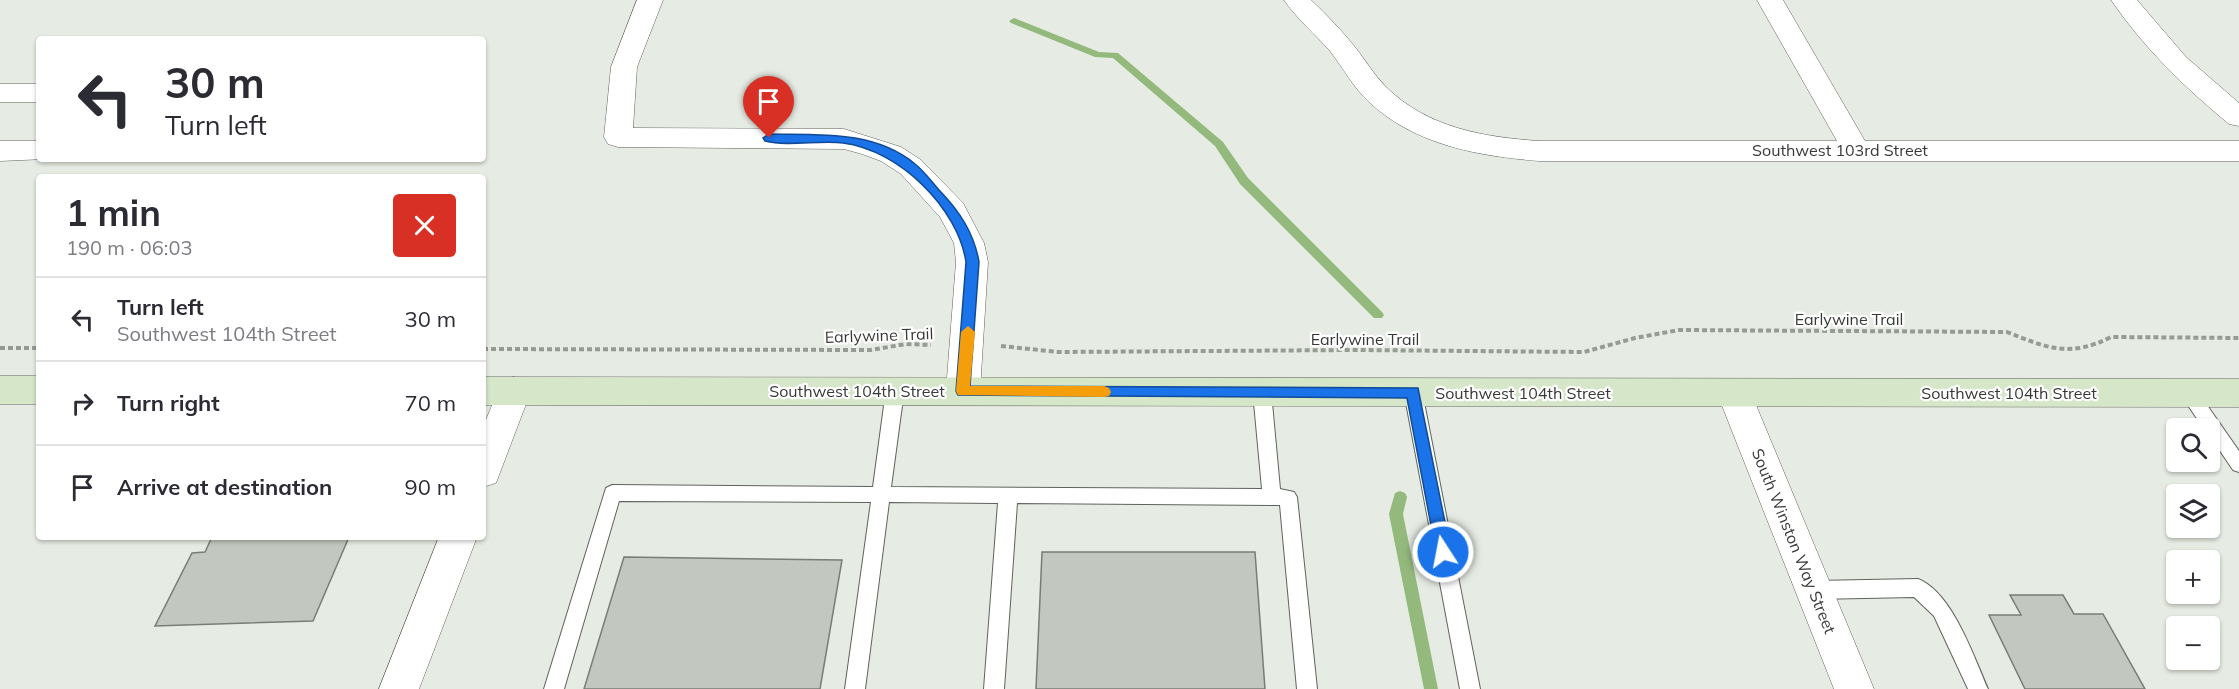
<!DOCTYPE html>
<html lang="en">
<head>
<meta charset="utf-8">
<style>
  :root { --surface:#fff; --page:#f2f2f3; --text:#2b2b33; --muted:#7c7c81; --line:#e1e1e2 }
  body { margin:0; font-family:Mulish,sans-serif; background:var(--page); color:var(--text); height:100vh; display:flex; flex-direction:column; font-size:22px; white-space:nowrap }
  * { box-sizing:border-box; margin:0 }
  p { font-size:20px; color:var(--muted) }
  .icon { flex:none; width:33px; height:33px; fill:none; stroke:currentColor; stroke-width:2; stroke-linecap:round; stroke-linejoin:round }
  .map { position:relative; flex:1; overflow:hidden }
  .panel { position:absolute; left:36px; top:174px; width:450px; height:366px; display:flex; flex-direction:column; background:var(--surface); border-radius:6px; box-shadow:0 2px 4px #0004 }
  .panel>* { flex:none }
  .top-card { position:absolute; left:36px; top:36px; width:450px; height:126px; border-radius:6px; box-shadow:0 2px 4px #0004; background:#fff; color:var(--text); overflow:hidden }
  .fabs { position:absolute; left:2166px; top:418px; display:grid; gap:12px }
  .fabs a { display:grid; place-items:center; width:54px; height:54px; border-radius:6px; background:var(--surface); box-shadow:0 2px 4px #0004; font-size:30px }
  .pin { position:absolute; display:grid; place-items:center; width:51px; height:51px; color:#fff; margin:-62px -26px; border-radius:50% 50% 50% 0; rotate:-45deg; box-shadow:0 0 6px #0007 }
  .pin .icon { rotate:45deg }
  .me { position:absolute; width:66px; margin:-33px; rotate:349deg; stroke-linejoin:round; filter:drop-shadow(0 0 4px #0008) }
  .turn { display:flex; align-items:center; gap:21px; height:126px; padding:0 30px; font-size:27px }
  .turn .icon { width:78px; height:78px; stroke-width:2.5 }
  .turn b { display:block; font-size:42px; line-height:51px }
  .round { display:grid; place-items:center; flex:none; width:63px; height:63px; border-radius:6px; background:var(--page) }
  .overview { display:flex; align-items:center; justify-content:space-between; height:102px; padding:0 30px }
  h1 { font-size:36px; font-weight:700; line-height:45px }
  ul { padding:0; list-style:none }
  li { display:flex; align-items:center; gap:18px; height:84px; padding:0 30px; border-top:2px solid var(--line) }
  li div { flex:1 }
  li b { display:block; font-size:22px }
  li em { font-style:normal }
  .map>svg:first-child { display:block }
</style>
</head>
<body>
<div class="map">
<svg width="2239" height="689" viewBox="0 0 2239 689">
  <rect width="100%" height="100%" fill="#e6ebe3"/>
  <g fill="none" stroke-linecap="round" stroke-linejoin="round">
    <!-- stream -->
    <path fill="#94b97d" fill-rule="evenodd" d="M1014,18L1099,52L1118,53L1223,142L1248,178L1382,312L1384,315L1382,318H1374L1240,184L1215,146L1113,58L1095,57L1011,23L1009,21Z
      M1400,491L1405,493L1407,497L1403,514L1438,689H1424L1389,514L1395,493Z"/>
  </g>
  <!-- building -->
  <path fill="#c2c7bf" stroke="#787d76" stroke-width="1.5" d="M212,537H349L313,621L155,626L192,553L205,552Z
    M1042,552H1255L1265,689H1036Z
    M624,557L842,560L820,689H584Z
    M2010,595H2063L2074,614H2103L2145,689H2025L1989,615H2021Z"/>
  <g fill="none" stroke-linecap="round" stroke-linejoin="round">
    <defs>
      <path id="service" d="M895,384L901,386L904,391L891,487L1262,489L1253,392L1256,387L1262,385L1268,387L1271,392L1280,489L1294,492L1297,497L1317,689H1297L1280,505L1017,503L1004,689H984L998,503L889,502L865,689H845L871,502L619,501L564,689H544L606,488L612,485L873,487L886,391L889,386Z
        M1413,385L1419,387L1422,392L1480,689H1460L1404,392L1407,387Z
        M2189,386L2195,388L2239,451V472L2233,470L2210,436V429H2204L2183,398L2180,393L2183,388Z
        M1918,579C1952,592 1974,657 1988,689H1968L1934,616L1914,597L1814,599L1807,596L1804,590L1807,584L1814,581Z"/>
      <path id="minor" d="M637,0H663L637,67L633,128L844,129L901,147L921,160L963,203L984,243L988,262L980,391L975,401L963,405L951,401L946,391L956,262L954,243L940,217L901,174L881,161L862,154L844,149L618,147L608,144L604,137L611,67Z
        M1284,0H1311C1327,15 1342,31 1355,47C1366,61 1374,75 1386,87C1428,128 1483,137 1539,141H1837L1757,0H1783L1865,141H2239V161H1539C1478,156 1415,145 1369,102C1354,88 1343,68 1330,51C1315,34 1297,19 1284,0Z
        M2111,0H2137L2186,57L2239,103V126L2229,124C2184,87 2144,48 2111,0Z
        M0,84H39V102H0Z
        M0,141H39V159H45L0,161Z
        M514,377L526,381L531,391L496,483L483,487V427L502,381Z
        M1734,379L1746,383L1751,393L1874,689H1834L1717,393L1722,383Z
        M439,537H477L419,689H379Z"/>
      <path id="secondary" d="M0,376H39V404H0Z
        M483,377L2239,379V407L483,405Z"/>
    </defs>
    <!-- service casing -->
    <use href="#service" stroke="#5e635c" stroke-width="2"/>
    <!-- minor casing -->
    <use href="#minor" stroke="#5e635c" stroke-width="1"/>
    <!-- secondary casing -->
    <use href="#secondary" stroke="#5e635c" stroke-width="1"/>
    <!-- path -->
    <path stroke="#979b95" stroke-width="4" stroke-dasharray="5 3" stroke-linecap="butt" d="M1001,346L1058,352L1355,350L1584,352L1635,338L1679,330L2007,332C2047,348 2070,358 2111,337L2239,338
      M0,348H39
      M483,349L871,350L906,344L931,345"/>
    <!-- service -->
    <use href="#service" fill="#fff" fill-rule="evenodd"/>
    <!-- minor -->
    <use href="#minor" fill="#fff" fill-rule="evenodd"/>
    <!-- secondary -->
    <use href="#secondary" fill="#d5e7c8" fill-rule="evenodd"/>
  </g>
  <!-- route -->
  <path fill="#1a73e8" stroke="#114b97" stroke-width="1.5" d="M769,134C818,135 874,130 915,164C924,171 932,182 940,191C960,212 974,233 979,262L970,386L1418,388L1451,552L1449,557L1443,559L1438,557L1436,552L1407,398L958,395L956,391L966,262C958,208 899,150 843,143C818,140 789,147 765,141L763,138Z"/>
  <!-- slow -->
  <path fill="#f59e0b" d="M968,326L975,332L970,386H1104L1109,388L1111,392L1109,396L1104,397L958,395L956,391L961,332Z"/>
  <g text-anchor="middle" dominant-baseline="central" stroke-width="4.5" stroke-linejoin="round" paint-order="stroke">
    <!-- street labels -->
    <g font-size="16" fill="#373936" stroke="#fff">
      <text x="1840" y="150">Southwest 103rd Street</text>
      <text x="1849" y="319">Earlywine Trail</text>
      <text transform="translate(879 335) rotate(-2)">Earlywine Trail</text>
      <text x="1365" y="339">Earlywine Trail</text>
      <text x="857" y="391">Southwest 104th Street</text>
      <text x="1523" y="393">Southwest 104th Street</text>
      <text x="2009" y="393">Southwest 104th Street</text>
      <text transform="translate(1794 541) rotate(68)">South Winston Way Street</text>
    </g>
  </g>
</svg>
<div class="fabs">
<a><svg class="icon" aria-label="search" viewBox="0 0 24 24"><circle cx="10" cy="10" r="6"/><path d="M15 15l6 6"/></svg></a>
<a><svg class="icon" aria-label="layers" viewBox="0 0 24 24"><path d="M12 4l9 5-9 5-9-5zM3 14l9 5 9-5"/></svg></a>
<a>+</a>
<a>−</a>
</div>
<div class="pin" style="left:769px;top:138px;background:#d93025"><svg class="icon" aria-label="arrive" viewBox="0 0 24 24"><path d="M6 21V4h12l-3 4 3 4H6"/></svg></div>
<svg class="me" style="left:1443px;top:552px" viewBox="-20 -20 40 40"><circle r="17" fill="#1a73e8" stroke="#fff" stroke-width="3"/><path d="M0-11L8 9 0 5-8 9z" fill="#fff"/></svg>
<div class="top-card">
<div class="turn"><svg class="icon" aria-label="left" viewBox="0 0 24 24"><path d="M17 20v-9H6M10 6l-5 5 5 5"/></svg><div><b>30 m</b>Turn left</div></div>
</div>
<section class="panel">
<div class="overview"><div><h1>1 min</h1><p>190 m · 06:03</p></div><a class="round" style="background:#d93025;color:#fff"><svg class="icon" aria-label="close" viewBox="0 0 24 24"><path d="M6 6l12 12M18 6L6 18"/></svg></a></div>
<ul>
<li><svg class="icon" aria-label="left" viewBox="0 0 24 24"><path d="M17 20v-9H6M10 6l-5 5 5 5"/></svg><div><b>Turn left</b><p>Southwest 104th Street</p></div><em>30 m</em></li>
<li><svg class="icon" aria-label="right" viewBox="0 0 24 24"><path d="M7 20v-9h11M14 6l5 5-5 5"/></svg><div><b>Turn right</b></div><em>70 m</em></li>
<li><svg class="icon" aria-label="arrive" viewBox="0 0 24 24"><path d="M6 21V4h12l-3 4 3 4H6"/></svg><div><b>Arrive at destination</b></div><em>90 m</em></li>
</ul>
</section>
</div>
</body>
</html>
